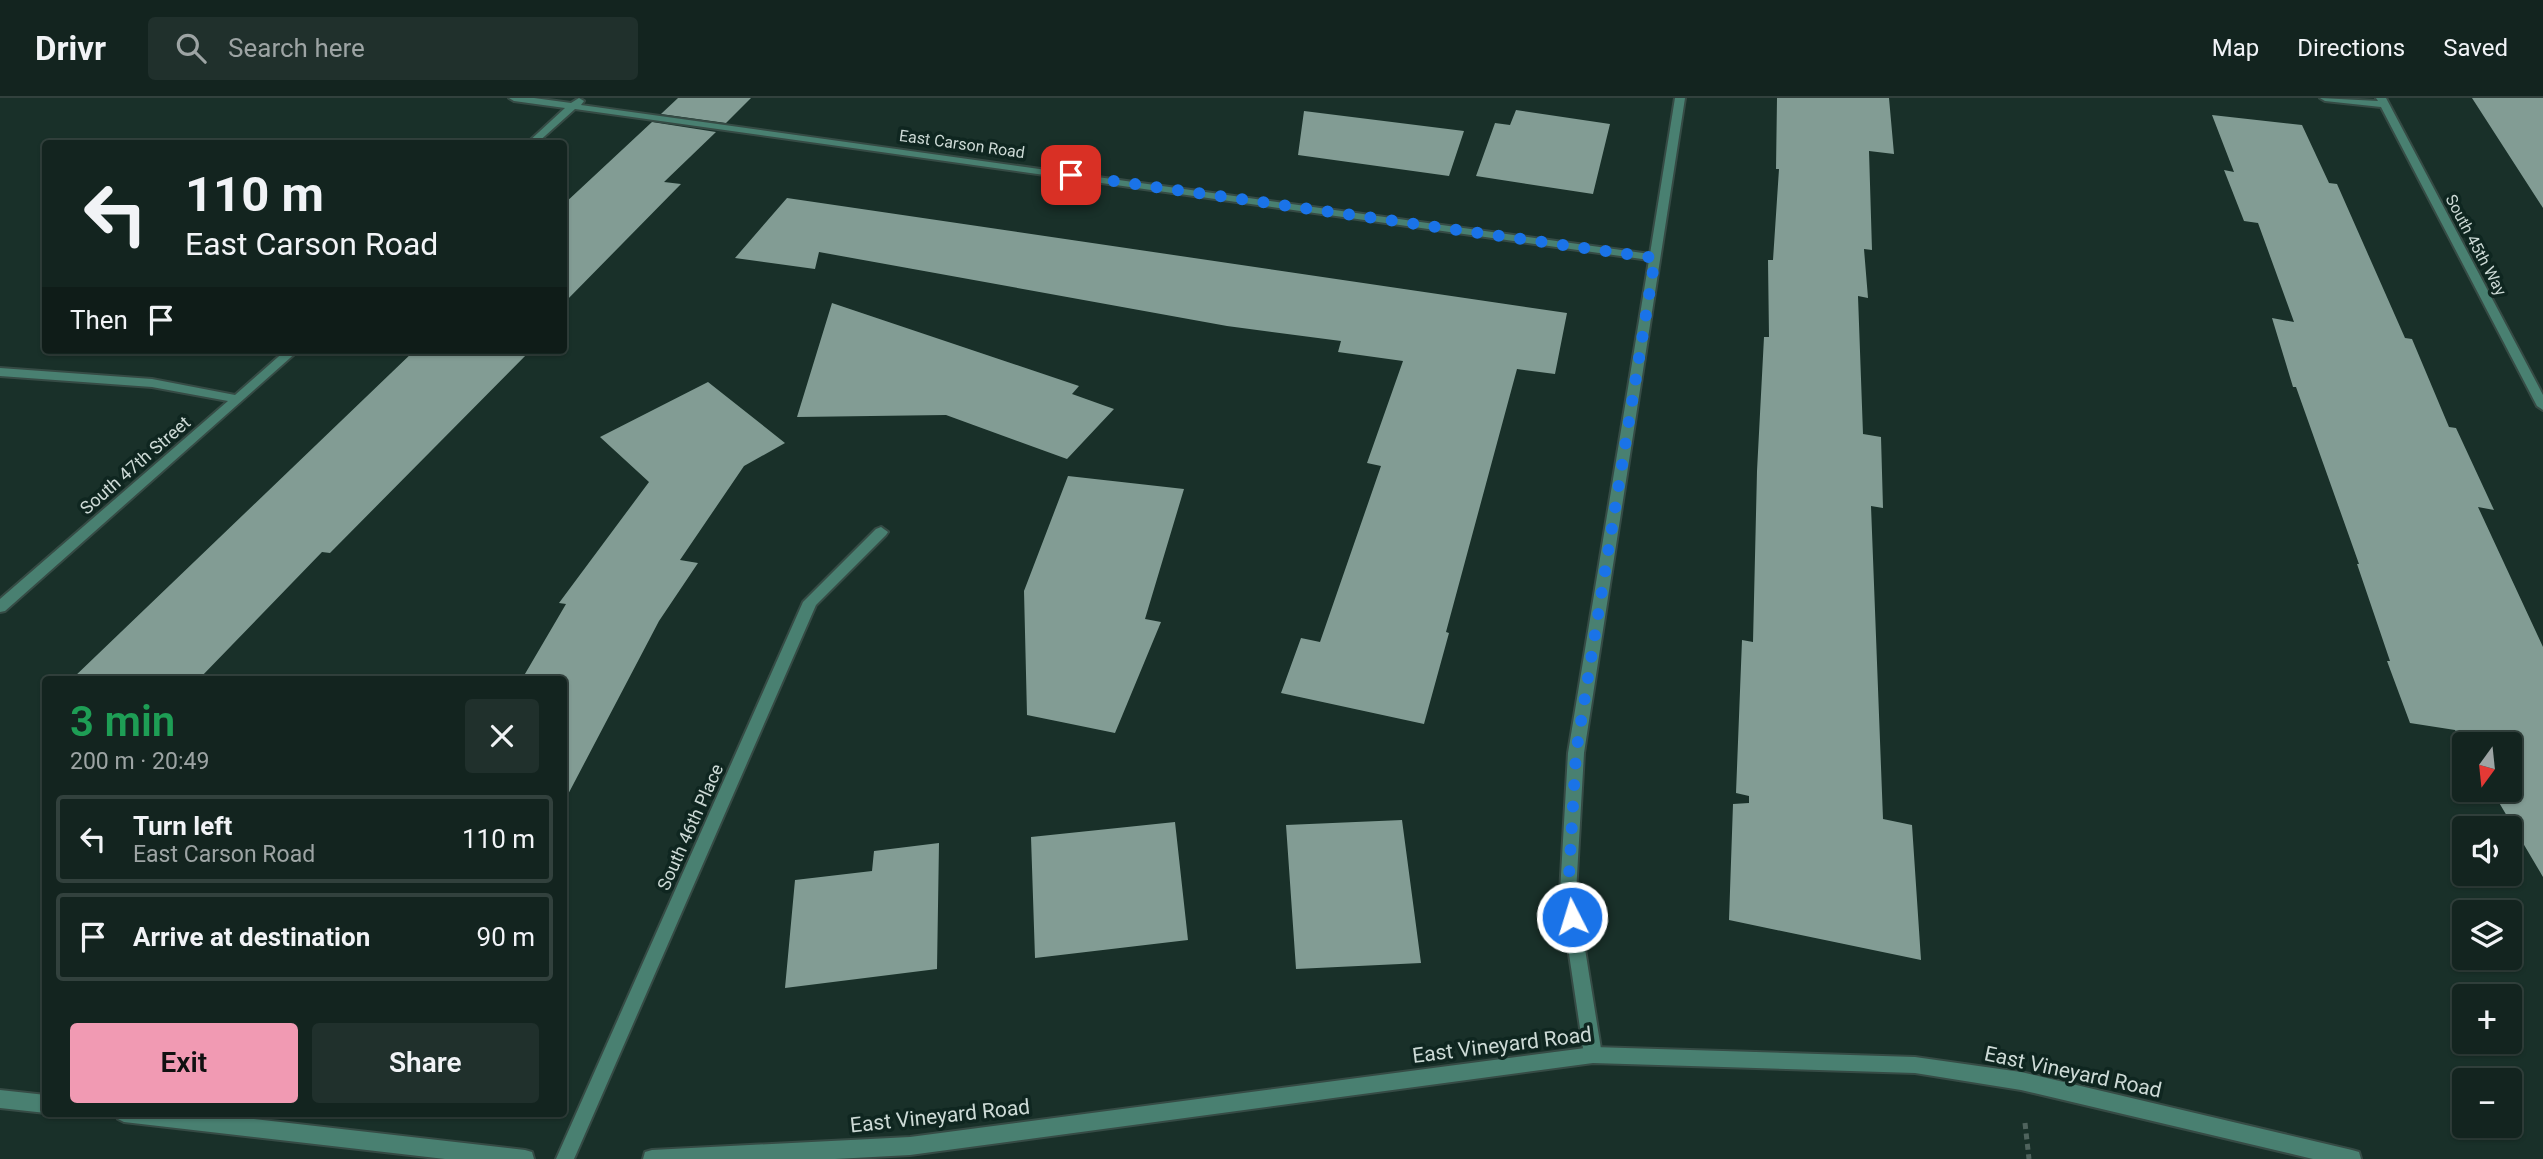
<!DOCTYPE html>
<html lang="en">
<head>
<meta charset="utf-8">
<style>
  :root { --surface:#13241f; --page:#20302c; --text:#f1f3f6; --muted:#9da4a4; --line:#32413d; --accent:#f19ab3 }
  body { margin:0; font-family:Roboto,sans-serif; background:var(--page); color:var(--text); height:100vh; display:flex; flex-direction:column; font-size:26px; white-space:nowrap }
  * { box-sizing:border-box; margin:0 }
  p { font-size:23px; color:var(--muted) }
  .icon { flex:none; width:38px; height:38px; fill:none; stroke:currentColor; stroke-width:2; stroke-linecap:round; stroke-linejoin:round }
  .map { position:relative; flex:1; overflow:hidden }
  .drawer { position:absolute; left:42px; top:578px; width:525px; height:441px; display:flex; flex-direction:column; background:var(--surface); border-radius:7px; box-shadow:0 2px 5px #0004,0 0 0 2px var(--line) }
  .drawer>* { flex:none }
  .hud { position:absolute; left:42px; top:42px; width:525px; height:214px; border-radius:7px; box-shadow:0 2px 5px #0004,0 0 0 2px var(--line); background:#13241f; color:var(--text); overflow:hidden }
  .needle { width:46px; rotate:195deg }
  .fabs { position:absolute; left:2452px; top:634px; display:grid; gap:14px }
  .fabs a { display:grid; place-items:center; width:70px; height:70px; border-radius:7px; background:var(--surface); box-shadow:0 2px 5px #0004,0 0 0 2px var(--line); font-size:35px }
  .pin { position:absolute; display:grid; place-items:center; width:60px; height:60px; color:#fff; margin:-30px; border-radius:14px; box-shadow:0 4px 10px #0006 }
  .me { position:absolute; width:77px; margin:-38px; rotate:355deg; stroke-linejoin:round; filter:drop-shadow(0 0 5px #0008) }
  .turn { display:flex; align-items:center; gap:24px; height:147px; padding:0 28px; font-size:32px }
  .turn .icon { width:91px; height:91px; stroke-width:2.5 }
  .turn b { display:block; font-size:49px; line-height:60px }
  .then { display:flex; align-items:center; height:66px; padding:0 28px; background:#0003; gap:14px; font-size:26px }
  .round { display:grid; place-items:center; flex:none; width:74px; height:74px; border-radius:7px; background:var(--page) }
  .overview { display:flex; align-items:center; justify-content:space-between; height:119px; padding:0 28px }
  h1 { font-size:42px; font-weight:600; line-height:52px; color:#1e9e55 }
  .action { display:flex; gap:14px; margin-top:auto; padding:14px 28px }
  .action a { flex:1; height:80px; border-radius:7px; background:var(--accent); color:#111; font-size:28px; font-weight:600; line-height:80px; text-align:center }
  .action a+a { background:var(--page); color:var(--text) }
  ul { padding:0; list-style:none }
  li { display:flex; align-items:center; gap:21px; height:88px; margin:0 14px 10px; padding:0 14px; border:4px solid var(--line); border-radius:7px }
  li div { flex:1 }
  li b { display:block; font-size:26px }
  li em { font-style:normal }
  header { display:flex; align-items:center; gap:42px; box-sizing:border-box; height:98px; padding:0 35px; background:var(--surface); border-bottom:2px solid var(--line) }
  header strong { font-size:33px }
  nav { display:flex; gap:38px; margin-inline-start:auto; font-size:24px }
  .search { width:490px; height:63px; background:var(--page); display:flex; align-items:center; gap:18px; box-sizing:border-box; padding:0 24px; border-radius:7px; color:var(--muted); font-size:26px }
  .map>svg:first-child { display:block }
</style>
</head>
<body>
<header>
<strong>Drivr</strong>
<div class="search"><svg class="icon" aria-label="search" viewBox="0 0 24 24"><circle cx="10" cy="10" r="6"/><path d="M15 15l6 6"/></svg>Search here</div>
<nav><a>Map</a><a>Directions</a><a>Saved</a></nav>
</header>
<div class="map">
<svg width="2543" height="1061" viewBox="0 0 2543 1061">
  <rect width="100%" height="100%" fill="#193029"/>
  <!-- building -->
  <path fill="#829c94" d="M678,0H751L726,25L661,16Z
    M1777,0H1889L1894,56L1869,53L1872,152L1864,151L1868,200L1858,198L1863,336L1881,339L1883,410L1871,408L1883,721L1912,727L1921,862L1729,822L1733,706L1749,705V698L1736,695L1742,542L1753,544L1757,373L1764,239H1769L1768,162H1773L1779,71H1776Z
    M2472,0H2543V110Z
    M1516,12L1610,26L1593,96L1476,78L1495,25L1510,27Z
    M1304,13L1464,33L1449,78L1298,57Z
    M2212,17L2302,27L2329,85L2337,86L2405,240L2412,241L2449,329L2456,330L2494,412L2478,409L2543,549V779L2491,691H2510V646L2464,647L2455,632L2410,625L2387,563H2390L2357,466H2359L2296,289H2293L2272,220L2294,224L2258,125L2244,123L2224,72L2234,74Z
    M652,24L716,34L664,84L681,86L564,205V106Z
    M787,100L1567,215L1555,276L1517,271L1446,534L1449,535L1424,626L1281,595L1301,540L1320,544L1381,368L1367,365L1403,263L1338,254L1341,243L1227,228L819,154L815,171L735,160Z
    M832,205L1079,288L1072,296L1114,311L1067,361L946,317L797,319Z
    M415,252H531L330,455L322,454L199,581H72Z
    M708,284L785,345L744,368L680,462L698,465L659,523L564,704V581H522L566,506L559,505L649,384L600,339Z
    M1068,378L1184,391L1145,521L1161,524L1115,635L1027,617L1024,493Z
    M1402,722L1421,865L1296,871L1286,727Z
    M1175,724L1188,842L1035,860L1031,739Z
    M939,745L937,871L785,890L795,782L872,773L874,753Z"/>
  <g fill="none" stroke-linecap="round" stroke-linejoin="round">
    <defs>
      <path id="minor" d="M509,0H534L571,5L579,0L584,3L581,7L1650,156L1675,0H1685L1584,655L1576,795L1602,957L1599,963L1593,965L1587,963L1584,957L1560,795L1568,655L1649,162L575,11L536,46H526L565,10L514,3Z
        M2320,0L2378,3L2376,0H2386L2543,297V312L2537,308L2381,9L2325,3Z
        M286,252H299L5,513L0,514V501L228,303L152,289L0,278V270L152,281L235,297Z
        M881,429L888,434L886,437L816,507L574,1061H556L803,504L876,431Z"/>
      <path id="tertiary" d="M1593,949L1915,959L2021,974L2352,1052L2359,1054L2361,1061H2313L2021,992L1915,975L1593,965L910,1057L835,1061H643L645,1054L652,1052L910,1039Z
        M0,992L46,997V1015L0,1010Z
        M115,1015H202L525,1052L532,1054L534,1061H445L124,1024L118,1021Z"/>
    </defs>
    <!-- minor casing -->
    <use href="#minor" stroke="#364b45" stroke-width="4"/>
    <!-- tertiary casing -->
    <use href="#tertiary" stroke="#364b45" stroke-width="4"/>
    <!-- path -->
    <path stroke="#4f635d" stroke-width="5" stroke-dasharray="6 4.5" stroke-linecap="butt" d="M2025,1025L2029,1061"/>
    <!-- minor -->
    <use href="#minor" fill="#498071" fill-rule="evenodd"/>
    <!-- tertiary -->
    <use href="#tertiary" fill="#498071" fill-rule="evenodd"/>
  </g>
  <g fill="none" stroke-linecap="round" stroke-linejoin="round">
    <!-- route -->
    <path stroke="#1a73e8" stroke-width="12" stroke-dasharray="0 21.6" d="M1071,77L1655,160L1576,655L1568,795L1572,819"/>
  </g>
  <g text-anchor="middle" dominant-baseline="central" stroke-width="7" stroke-linejoin="round" paint-order="stroke">
    <!-- far-street labels -->
    <g font-size="16" fill="#cddad6" stroke="#0f2620">
      <text transform="translate(962 46) rotate(8)">East Carson Road</text>
      <text transform="translate(2476 147) rotate(62)">South 45th Way</text>
    </g>
    <!-- street labels -->
    <g font-size="18" fill="#cddad6" stroke="#0f2620">
      <text transform="translate(135 367) rotate(-41)">South 47th Street</text>
      <text transform="translate(690 729) rotate(-66)">South 46th Place</text>
    </g>
    <!-- near-street labels -->
    <g font-size="21" fill="#cddad6" stroke="#0f2620">
      <text transform="translate(1502 947) rotate(-7)">East Vineyard Road</text>
      <text transform="translate(2073 974) rotate(12)">East Vineyard Road</text>
      <text transform="translate(940 1018) rotate(-6)">East Vineyard Road</text>
    </g>
  </g>
</svg>
<div class="fabs">
<a><svg class="needle" viewBox="-14 -14 28 28"><path d="M0-13l5 13h-10z" fill="#e53935"/><path d="M0 13l5-13h-10z" fill="#9da4a4"/></svg></a>
<a><svg class="icon" aria-label="sound" viewBox="0 0 24 24"><path d="M4 9h4l5-4v14l-5-4H4zM17 9q2 3 0 6"/></svg></a>
<a><svg class="icon" aria-label="layers" viewBox="0 0 24 24"><path d="M12 4l9 5-9 5-9-5zM3 14l9 5 9-5"/></svg></a>
<a>+</a>
<a>−</a>
</div>
<div class="pin" style="left:1071px;top:77px;background:#d93025"><svg class="icon" aria-label="arrive" viewBox="0 0 24 24"><path d="M6 21V4h12l-3 4 3 4H6"/></svg></div>
<svg class="me" style="left:1572px;top:819px" viewBox="-20 -20 40 40"><circle r="17" fill="#1a73e8" stroke="#fff" stroke-width="3"/><path d="M0-11L8 9 0 5-8 9z" fill="#fff"/></svg>
<div class="hud">
<div class="turn"><svg class="icon" aria-label="left" viewBox="0 0 24 24"><path d="M17 20v-9H6M10 6l-5 5 5 5"/></svg><div><b>110 m</b>East Carson Road</div></div>
<div class="then">Then<svg class="icon" aria-label="arrive" viewBox="0 0 24 24"><path d="M6 21V4h12l-3 4 3 4H6"/></svg></div>
</div>
<section class="drawer">
<div class="overview"><div><h1>3 min</h1><p>200 m · 20:49</p></div><a class="round"><svg class="icon" aria-label="close" viewBox="0 0 24 24"><path d="M6 6l12 12M18 6L6 18"/></svg></a></div>
<ul>
<li><svg class="icon" aria-label="left" viewBox="0 0 24 24"><path d="M17 20v-9H6M10 6l-5 5 5 5"/></svg><div><b>Turn left</b><p>East Carson Road</p></div><em>110 m</em></li>
<li><svg class="icon" aria-label="arrive" viewBox="0 0 24 24"><path d="M6 21V4h12l-3 4 3 4H6"/></svg><div><b>Arrive at destination</b></div><em>90 m</em></li>
</ul>
<div class="action"><a>Exit</a><a>Share</a></div>
</section>
</div>
</body>
</html>
